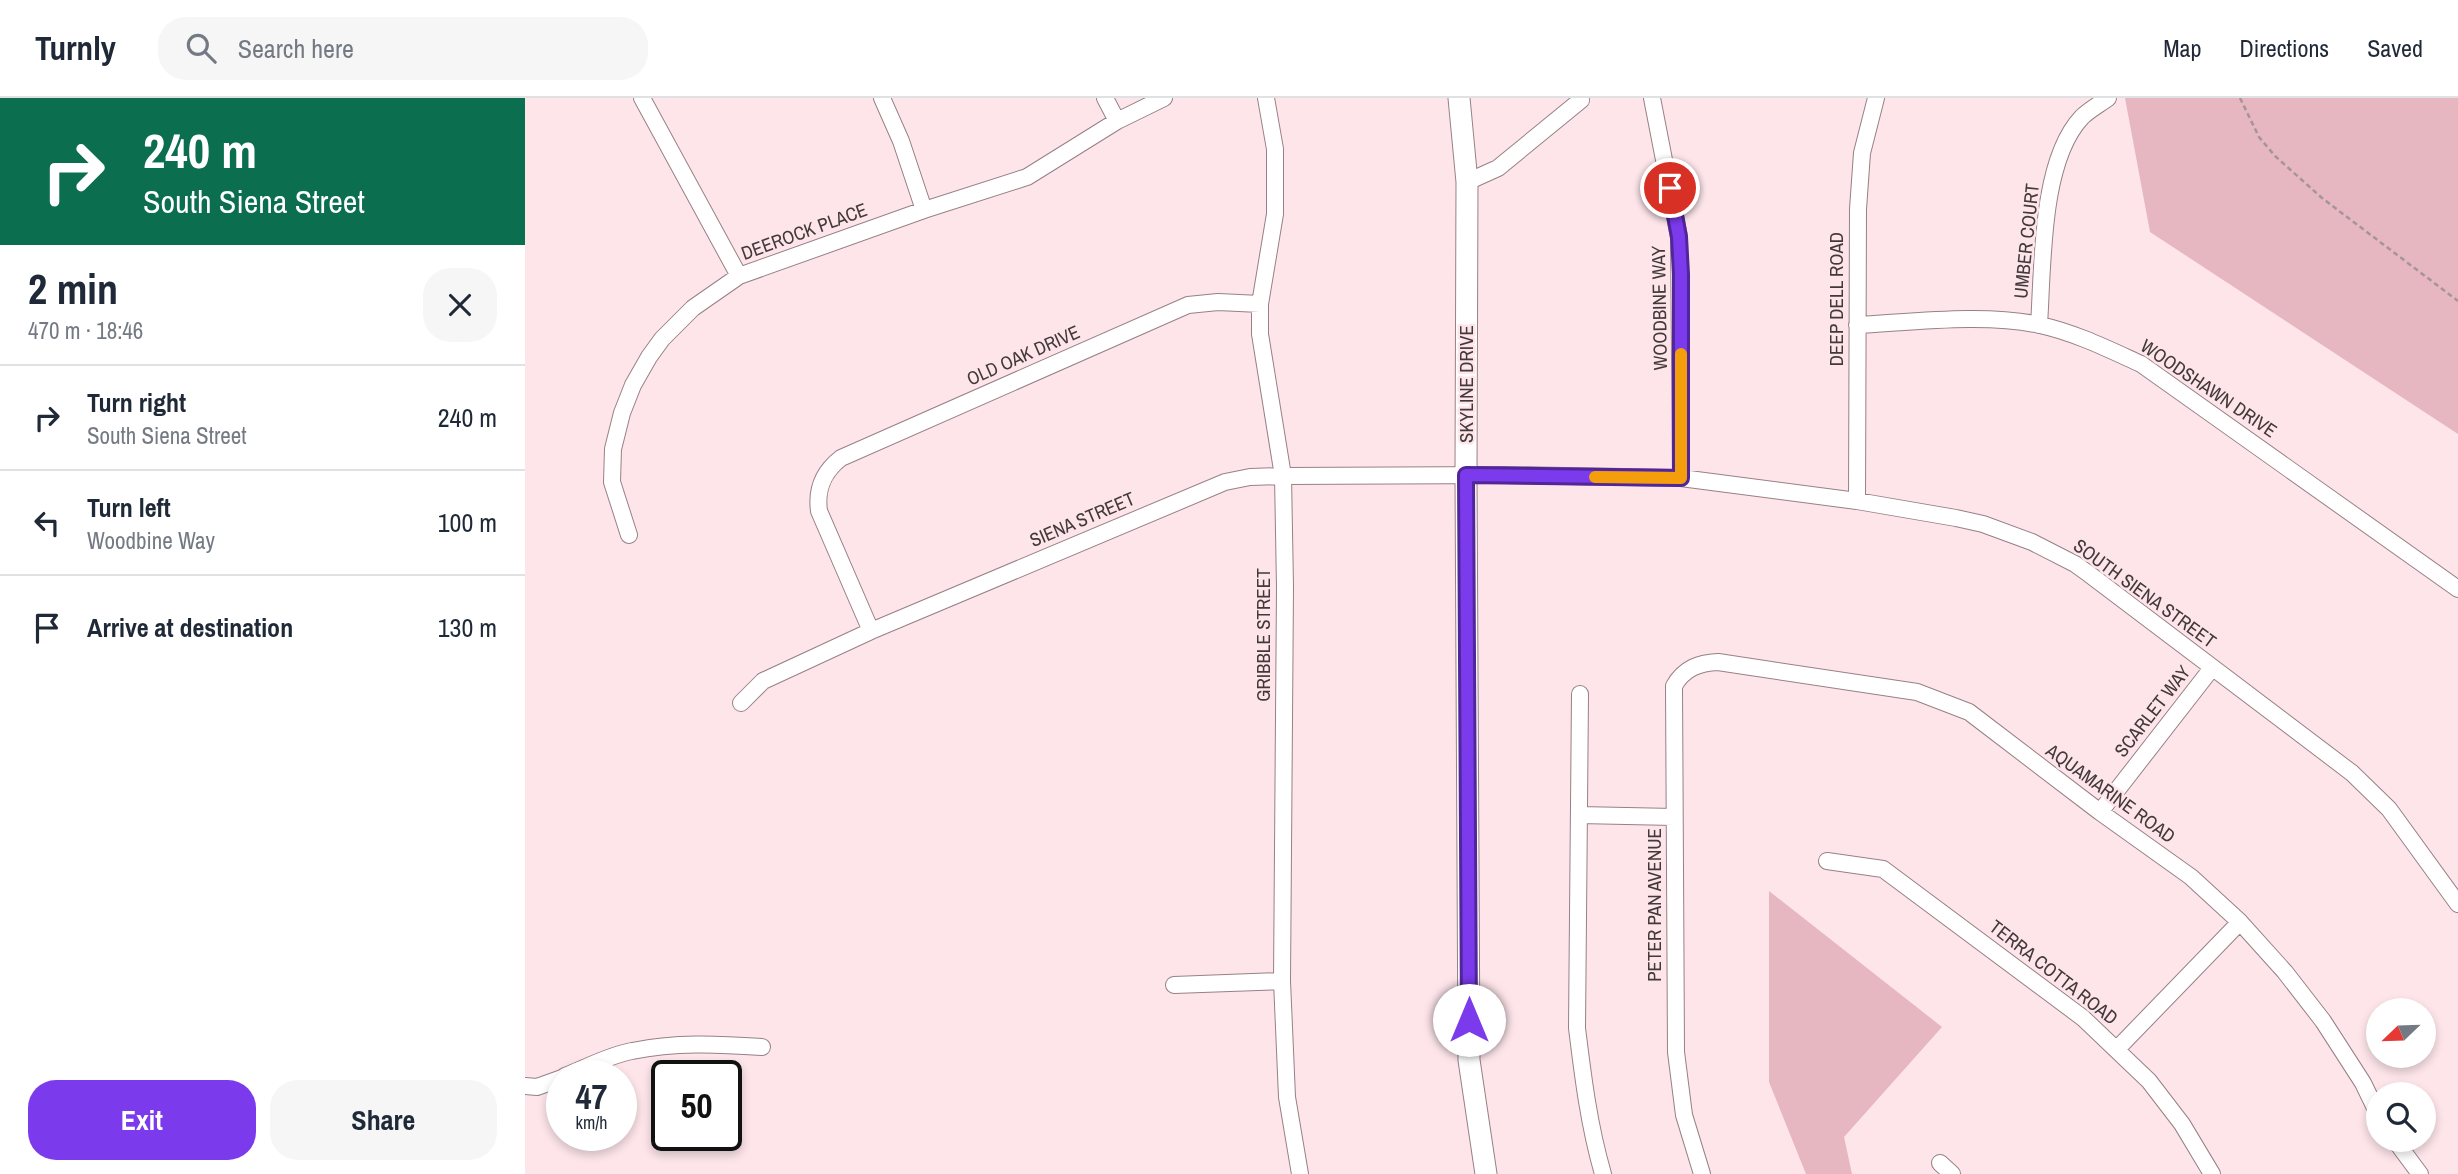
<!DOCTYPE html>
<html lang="en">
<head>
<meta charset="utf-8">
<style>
  :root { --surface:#fff; --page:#f6f6f7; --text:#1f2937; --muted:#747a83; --line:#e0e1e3; --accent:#7c3aed }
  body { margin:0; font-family:"Archivo Narrow",sans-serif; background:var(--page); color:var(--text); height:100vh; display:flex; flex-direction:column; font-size:26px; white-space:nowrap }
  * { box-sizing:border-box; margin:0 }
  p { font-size:23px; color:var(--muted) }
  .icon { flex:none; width:38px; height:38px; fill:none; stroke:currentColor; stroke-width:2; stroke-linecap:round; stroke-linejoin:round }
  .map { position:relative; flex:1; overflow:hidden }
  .panel { display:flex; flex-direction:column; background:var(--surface); width:525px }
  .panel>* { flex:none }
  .hud { background:#0b6e4f; color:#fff; overflow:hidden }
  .needle { width:46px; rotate:247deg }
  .controls { position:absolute; left:1841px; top:900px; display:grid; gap:14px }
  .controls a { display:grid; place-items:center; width:70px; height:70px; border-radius:50%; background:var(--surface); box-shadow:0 4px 10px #0003; font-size:35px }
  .speed { position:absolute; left:21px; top:962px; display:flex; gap:14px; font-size:35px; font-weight:700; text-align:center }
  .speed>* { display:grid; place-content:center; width:91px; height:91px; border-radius:50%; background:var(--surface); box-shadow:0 4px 10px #0003; line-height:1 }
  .speed small { font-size:18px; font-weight:400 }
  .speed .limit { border:4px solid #111; border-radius:10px; background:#fff; color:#111 }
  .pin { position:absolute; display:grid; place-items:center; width:60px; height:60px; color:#fff; margin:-30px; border:4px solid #fff; border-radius:50%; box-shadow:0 2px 7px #0007 }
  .me { position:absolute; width:77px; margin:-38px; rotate:0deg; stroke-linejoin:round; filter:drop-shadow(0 0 5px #0008) }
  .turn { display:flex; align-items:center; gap:24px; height:147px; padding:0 28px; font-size:32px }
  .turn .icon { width:91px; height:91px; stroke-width:2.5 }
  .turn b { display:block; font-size:49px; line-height:60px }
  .round { display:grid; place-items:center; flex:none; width:74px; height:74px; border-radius:28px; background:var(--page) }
  .overview { display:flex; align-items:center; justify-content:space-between; height:119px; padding:0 28px }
  h1 { font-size:42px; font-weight:700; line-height:52px }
  .primary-button { display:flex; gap:14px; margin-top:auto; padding:14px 28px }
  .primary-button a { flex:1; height:80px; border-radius:28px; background:var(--accent); color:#fff; font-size:28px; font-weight:700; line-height:80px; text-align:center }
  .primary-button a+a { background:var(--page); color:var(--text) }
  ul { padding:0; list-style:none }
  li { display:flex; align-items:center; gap:21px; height:105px; padding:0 28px; border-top:2px solid var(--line) }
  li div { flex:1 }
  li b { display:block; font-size:26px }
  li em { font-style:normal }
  header { display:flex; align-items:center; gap:42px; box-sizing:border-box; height:98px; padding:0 35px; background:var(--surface); border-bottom:2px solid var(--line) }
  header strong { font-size:33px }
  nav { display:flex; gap:38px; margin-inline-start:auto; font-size:24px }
  .search { width:490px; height:63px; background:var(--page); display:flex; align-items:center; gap:18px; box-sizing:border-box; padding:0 24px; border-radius:28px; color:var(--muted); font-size:26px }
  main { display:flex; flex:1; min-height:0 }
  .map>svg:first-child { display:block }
</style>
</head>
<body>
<header>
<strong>Turnly</strong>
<div class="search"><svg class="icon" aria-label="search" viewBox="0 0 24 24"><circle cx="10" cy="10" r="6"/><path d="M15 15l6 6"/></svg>Search here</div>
<nav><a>Map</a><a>Directions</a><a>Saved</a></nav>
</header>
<main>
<section class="panel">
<div class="hud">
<div class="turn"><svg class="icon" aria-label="right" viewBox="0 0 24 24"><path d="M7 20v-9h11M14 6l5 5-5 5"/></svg><div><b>240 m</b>South Siena Street</div></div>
</div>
<div class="overview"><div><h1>2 min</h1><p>470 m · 18:46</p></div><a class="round"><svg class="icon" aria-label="close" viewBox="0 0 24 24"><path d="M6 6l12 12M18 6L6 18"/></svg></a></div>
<ul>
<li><svg class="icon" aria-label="right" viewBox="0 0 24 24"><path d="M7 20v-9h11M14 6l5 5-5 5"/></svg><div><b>Turn right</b><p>South Siena Street</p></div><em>240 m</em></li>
<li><svg class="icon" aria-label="left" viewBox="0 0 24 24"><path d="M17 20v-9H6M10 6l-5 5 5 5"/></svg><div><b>Turn left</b><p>Woodbine Way</p></div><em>100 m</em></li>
<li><svg class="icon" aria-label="arrive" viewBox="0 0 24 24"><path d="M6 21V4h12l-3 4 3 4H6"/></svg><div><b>Arrive at destination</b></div><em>130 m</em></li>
</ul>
<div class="primary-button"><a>Exit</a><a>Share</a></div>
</section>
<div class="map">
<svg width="1933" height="1076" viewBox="0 0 1933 1076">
  <rect width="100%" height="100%" fill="#fde5ea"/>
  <!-- green -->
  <path fill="#e6b6c1" d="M1600,0H1933V336L1625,134Z
    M1244,793L1417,929L1319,1039L1327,1076H1281L1244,984Z"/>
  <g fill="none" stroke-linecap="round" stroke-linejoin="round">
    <defs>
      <path id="minor" d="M117,0L214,178
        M357,0L376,43L399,112
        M580,0L592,23
        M741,0L750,51V116L735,206V236L758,378L760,489L757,883L762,999L775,1076
        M1127,0L1154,139L1156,380
        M942,84L973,70L1056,2L1055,0
        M1332,227C1388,224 1461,215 1515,227C1551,235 1583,251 1616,266L1933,491
        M1514,227C1518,169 1515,63 1557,19C1564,12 1575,6 1583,0
        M1332,403L1333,111L1337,55L1351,0
        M104,437L87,384L88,351L97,315L108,287L124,259L137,241L168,210L214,178L399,112L502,79L592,23L639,0
        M346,533L294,413C291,391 298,374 316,360L663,207L693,204L735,206
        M1055,596L1052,930C1058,979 1064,1028 1078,1076
        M216,605L238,583L346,533L700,384L725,379L758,378L978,377L1156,380L1332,403L1431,420L1458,426L1507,444L1550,466L1564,476L1827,675L1864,711L1933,806
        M1575,714L1687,570
        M1054,717L1149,719
        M1302,763L1358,771L1558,920L1624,983L1657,1026L1687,1076
        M649,887L757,883
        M1592,951L1715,824
        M40,978C61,970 84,957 107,953C150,944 193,946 237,949
        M0,988L12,989L37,980
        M1869,1041L1895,1076
        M1415,1065L1427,1076
        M1177,1076L1159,1017L1151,954L1149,588C1159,570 1174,565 1193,564L1392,594L1444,614L1575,714L1666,779L1715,824L1760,874L1798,923L1838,985L1853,1016"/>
      <path id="major" d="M934,0L942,84L941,377L944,962L961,1076"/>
    </defs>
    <!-- minor casing -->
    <use href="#minor" stroke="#978186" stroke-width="18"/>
    <!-- major casing -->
    <use href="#major" stroke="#978186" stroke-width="23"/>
    <!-- path -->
    <path stroke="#a59498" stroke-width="2.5" stroke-dasharray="5 3.5" stroke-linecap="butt" d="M1715,0L1734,39L1750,58L1797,100L1933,203"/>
    <!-- minor -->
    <use href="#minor" stroke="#fff" stroke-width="16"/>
    <!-- major -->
    <use href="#major" stroke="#fff" stroke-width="21"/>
  </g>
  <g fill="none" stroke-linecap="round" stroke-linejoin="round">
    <defs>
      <path id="route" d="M944,922L941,377L1156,380V176L1154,139L1145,90"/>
    </defs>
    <!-- route casing -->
    <use href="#route" stroke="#51269a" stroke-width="18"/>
    <!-- route -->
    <use href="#route" stroke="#7c3aed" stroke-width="12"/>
    <!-- slow -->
    <path stroke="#f59e0b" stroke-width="12" d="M1070,379L1156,380V256"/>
  </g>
  <g text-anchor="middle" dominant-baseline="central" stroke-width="5" stroke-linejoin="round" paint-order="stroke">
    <!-- street labels -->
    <g font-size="19" fill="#42393b" stroke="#fde5ea">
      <text transform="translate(279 133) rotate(-20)">DEEROCK PLACE</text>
      <text transform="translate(1501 143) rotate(-84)">UMBER COURT</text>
      <text transform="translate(1311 201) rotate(-90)">DEEP DELL ROAD</text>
      <text transform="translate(1134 210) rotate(-91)">WOODBINE WAY</text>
      <text transform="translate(498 257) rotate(-24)">OLD OAK DRIVE</text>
      <text transform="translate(941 286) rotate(-90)">SKYLINE DRIVE</text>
      <text transform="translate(1684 290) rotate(34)">WOODSHAWN DRIVE</text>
      <text transform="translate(557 421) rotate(-23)">SIENA STREET</text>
      <text transform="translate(1620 495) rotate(36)">SOUTH SIENA STREET</text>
      <text transform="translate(738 537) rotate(-90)">GRIBBLE STREET</text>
      <text transform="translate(1627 613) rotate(-52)">SCARLET WAY</text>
      <text transform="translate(1586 695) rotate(36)">AQUAMARINE ROAD</text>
      <text transform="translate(1129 807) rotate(-90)">PETER PAN AVENUE</text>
      <text transform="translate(1529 874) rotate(38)">TERRA COTTA ROAD</text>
    </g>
  </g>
</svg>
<div class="controls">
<a><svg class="needle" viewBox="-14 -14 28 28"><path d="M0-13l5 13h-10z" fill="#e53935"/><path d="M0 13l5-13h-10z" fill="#747a83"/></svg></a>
<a><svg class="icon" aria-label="search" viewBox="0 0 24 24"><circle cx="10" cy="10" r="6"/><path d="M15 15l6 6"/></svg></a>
</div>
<div class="speed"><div>47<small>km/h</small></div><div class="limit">50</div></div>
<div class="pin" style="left:1145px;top:90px;background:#d93025"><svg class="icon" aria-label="arrive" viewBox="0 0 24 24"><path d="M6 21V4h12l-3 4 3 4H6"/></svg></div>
<svg class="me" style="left:944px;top:922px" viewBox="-20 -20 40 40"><circle r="19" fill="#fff"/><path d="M0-13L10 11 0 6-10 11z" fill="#7c3aed"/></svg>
</div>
</main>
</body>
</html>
